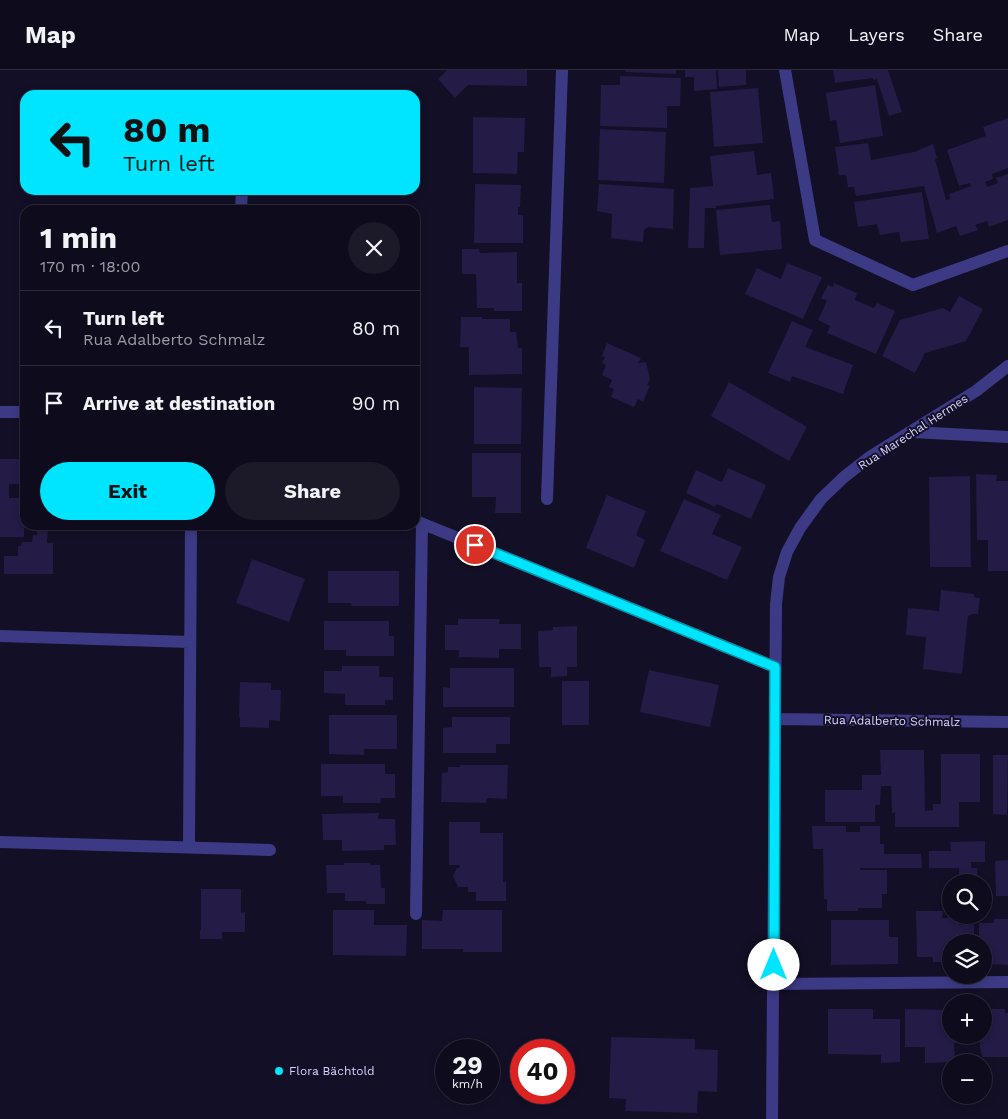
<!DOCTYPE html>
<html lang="en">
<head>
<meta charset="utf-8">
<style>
  :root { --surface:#0e0b1c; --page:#1c1929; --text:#f1f3f6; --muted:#9b9ba3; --line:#2e2b3b; --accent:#00e5ff }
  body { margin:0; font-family:"Work Sans",sans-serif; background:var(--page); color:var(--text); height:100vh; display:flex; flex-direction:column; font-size:19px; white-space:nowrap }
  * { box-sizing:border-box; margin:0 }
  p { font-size:16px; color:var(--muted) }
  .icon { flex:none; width:28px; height:28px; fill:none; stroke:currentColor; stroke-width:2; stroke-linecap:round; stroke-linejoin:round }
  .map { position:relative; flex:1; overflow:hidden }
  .details { position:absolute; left:20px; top:135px; width:400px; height:325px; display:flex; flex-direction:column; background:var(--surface); border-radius:15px; box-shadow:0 2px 8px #0003,0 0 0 1px var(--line) }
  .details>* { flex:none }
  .guide { position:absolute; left:20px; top:20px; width:400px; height:105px; border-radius:15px; box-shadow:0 2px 8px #0003,0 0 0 1px var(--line); background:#00e5ff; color:#111; overflow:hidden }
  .fabs { position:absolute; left:942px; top:804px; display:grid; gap:10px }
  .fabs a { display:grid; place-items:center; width:50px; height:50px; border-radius:50%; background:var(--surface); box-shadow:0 2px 8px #0003,0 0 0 1px var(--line); font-size:25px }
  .speed { position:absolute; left:435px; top:969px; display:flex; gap:10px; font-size:25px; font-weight:700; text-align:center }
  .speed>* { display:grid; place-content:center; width:65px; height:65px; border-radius:50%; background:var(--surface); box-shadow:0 2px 8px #0003,0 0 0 1px var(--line); line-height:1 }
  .speed small { font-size:12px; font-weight:400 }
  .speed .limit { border:8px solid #d22; background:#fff; color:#111 }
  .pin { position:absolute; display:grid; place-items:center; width:42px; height:42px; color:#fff; margin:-21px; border:2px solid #fff; border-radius:50%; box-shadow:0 1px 5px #0007 }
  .me { position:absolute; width:55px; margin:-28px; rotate:0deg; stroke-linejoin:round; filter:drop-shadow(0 0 4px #0008) }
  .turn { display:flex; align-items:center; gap:18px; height:105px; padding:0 20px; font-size:22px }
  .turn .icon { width:65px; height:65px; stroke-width:2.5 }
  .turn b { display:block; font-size:35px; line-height:42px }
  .round { display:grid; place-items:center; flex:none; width:52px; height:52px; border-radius:26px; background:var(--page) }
  .overview { display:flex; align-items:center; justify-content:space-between; height:85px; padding:0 20px }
  h1 { font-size:30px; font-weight:700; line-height:38px }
  .action { display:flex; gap:10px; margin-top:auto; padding:10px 20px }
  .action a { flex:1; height:58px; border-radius:30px; background:var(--accent); color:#111; font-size:20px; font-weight:700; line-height:58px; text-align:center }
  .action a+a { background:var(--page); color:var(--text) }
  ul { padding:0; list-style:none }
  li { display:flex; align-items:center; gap:15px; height:75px; padding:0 20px; border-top:1px solid var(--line) }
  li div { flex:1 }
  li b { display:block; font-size:19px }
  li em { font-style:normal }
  header { display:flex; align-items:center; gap:30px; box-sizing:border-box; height:70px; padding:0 25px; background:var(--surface); border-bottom:1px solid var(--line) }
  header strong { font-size:24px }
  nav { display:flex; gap:28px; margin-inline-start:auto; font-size:18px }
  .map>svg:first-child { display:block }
</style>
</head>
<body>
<header>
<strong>Map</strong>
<nav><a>Map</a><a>Layers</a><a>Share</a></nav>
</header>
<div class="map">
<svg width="1008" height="1049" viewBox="0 0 1008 1049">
  <rect width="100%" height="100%" fill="#130f26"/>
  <!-- building -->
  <path fill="#241b47" d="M447,0H527V16L468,15L455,28L438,9Z
    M626,0H676V4L625,2Z
    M685,0H716L717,19L694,21V7H685Z
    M718,0H746V15L719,17Z
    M833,0H888L902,42L889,46L877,9L873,10V8L835,13Z
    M620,6L681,8L680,36H667V58L600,56L601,15H620Z
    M875,15L883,66L840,73L836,50L830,51L826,23Z
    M758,18L763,73L714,77L710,22Z
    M473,47L525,48L524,82H518L517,104L473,103Z
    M1008,48V98L992,104L993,109L985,112L987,117L998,113L996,108L1008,104V150L989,157L987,151L975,155L978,160L960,166L956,156L937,163L924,116L856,126L854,117H848L846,105H839L835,77L868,73L871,90L914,82L933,74L937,88L935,89L946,130L950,129L949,124L971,116L970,113L959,116L947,80L986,66L983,57Z
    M600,59L666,62L664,113L598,110Z
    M754,81L757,105L771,103L774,129L716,136V138H705L704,178H688L690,118L713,116L710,86Z
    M475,114L521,115L520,137H518V145H523V173H474Z
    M599,114L674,119L673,159L648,157L644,160L643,172L611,168L612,144L597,141Z
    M922,122L929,169L901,172L899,162L880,165L877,154L858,157L854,132Z
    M770,135L772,152L780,151L782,179L720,185L716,140Z
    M462,179H479L480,183L517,182V213H522V241H494V238H477L476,204H462Z
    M787,193L822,207L803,249L745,224L757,198L781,209Z
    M834,213L857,223L855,230L874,238L877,233L895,241L876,284L827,263L830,256L818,250L827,231L821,228L828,215L833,217Z
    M959,226L983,239L966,271L925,283L915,303L882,286L900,250L943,238L950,242Z
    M461,247H482V249H510V262H516L518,278H522V304L469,305V277H460Z
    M792,251L813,260L805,277L853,295L843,324L792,306L790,312L768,303Z
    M607,273L641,288L638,293L646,292L650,309L647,315L650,316L643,332L638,329L634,337L611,327L614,319L609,317L612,310L602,305L606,295L602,293L605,287L602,286Z
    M729,312L807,357L789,391L711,346Z
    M474,317L522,318L521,374H474Z
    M472,383H521V443H495L496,427H472Z
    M0,389H20V414H9V428H25L24,467H0Z
    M728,398L766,415L751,449L717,434L715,437L686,423L696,400L722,412Z
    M976,404L997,405L996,411H1008V501H988V470H977Z
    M970,406L971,497H930L929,407Z
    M607,425L646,441L636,465L645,470L634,498L586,478Z
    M684,429L721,445L712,464L742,477L727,510L660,481Z
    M84,455H150V461L84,460Z
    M37,460H48L47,473H53V504H4V486H18V476H21L22,472H32L33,465H37Z
    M252,489L305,509L289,552L236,533Z
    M328,501H399V536H352L351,533H328Z
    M941,520L974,524V527L980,528L978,544H971L970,546L968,545L962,604L923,599L926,567L906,565L908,538L939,541Z
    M458,549H500L499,554H521V579H499V588L459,587V580H445V555H458Z
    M324,551H389V566H394V586H346V580H324Z
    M577,556V597H567V606L551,607V597H539L538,561L553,560V557Z
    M342,596H379V607H393V630H385V635H345V624L324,623V601H342Z
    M450,598H514V637H443V617L450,618Z
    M649,600L719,615L710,657L640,642Z
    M562,611H589V655H562Z
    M240,612L271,613V620H281L280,651L269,650V658L240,657V647H239Z
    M329,645H397V679H364V685L329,684Z
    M452,647H510V674H496V683H443V658L452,657Z
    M880,680H924L925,741L933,740V734H941V684H980V732H959V757H895V742L892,743L891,716H881L880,735H875V752H825V720H862V705H881Z
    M993,685H1008L1007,745L993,744Z
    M321,694H385V704H395V728H381L380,733H343V726H321Z
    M460,695H508L507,729L487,728L486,733L441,732L442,703L448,702V697H460Z
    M379,743L378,749H395L396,775H384V780L342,781V770H323L322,744Z
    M449,752H480V763H503V812H506V831H476V822H468V817H458L453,806L457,798H460L459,795H449Z
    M812,756H846V762H860V756H880V774H884V784H921L922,798H860V800H887V824H882V838H858V841H827V829H824L823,779H813Z
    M985,771V792H971V798H977L978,812H959V798H929V781H951L950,772Z
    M1008,790V826H996L995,791Z
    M344,793H370V795H380L381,818H385V834H366V831H345V823H327L326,795H344Z
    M201,819H241V843L245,842V862H222V869H200V860L201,861Z
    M333,840H374V855H407L406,886L333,885Z
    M443,840H502V882H463V879H422V850L442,851Z
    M916,841H943L942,848H959V855H974V872H951V892H933V887H917Z
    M994,849H1008V895L984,894V872H979V853H994Z
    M831,850H889V867H898V894L831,895Z
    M828,939H873V949H900V992L881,993V985L828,984Z
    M905,939L948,940V947H951V965H974V974L954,973L955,992L925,993V977H905Z
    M984,939H1005V943H1008V987H982L980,977V965H984Z
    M611,967L695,969V979L718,980L717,1022L698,1021L697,1043L625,1041L626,1029L609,1028Z"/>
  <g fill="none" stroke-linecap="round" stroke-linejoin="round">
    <!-- minor -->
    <path stroke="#3d3a85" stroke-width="12" d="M785,0L815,170L913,215L1008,181
      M241,140L242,120
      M0,342H25
      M912,362L1008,367
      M547,429L562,0
      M416,451L775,597
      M0,566L190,572
      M775,649L1008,652
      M0,772L270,780
      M189,777L191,455
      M416,844L422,454
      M774,914L1008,912
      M772,1049L776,534L779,507L787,482L800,458L821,429L844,407L871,386L976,321L1008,296"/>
  </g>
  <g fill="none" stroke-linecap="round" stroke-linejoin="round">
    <defs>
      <path id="route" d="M475,475L775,597L774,895"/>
    </defs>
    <!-- route casing -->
    <use href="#route" stroke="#0095a6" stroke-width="12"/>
    <!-- route -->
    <use href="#route" stroke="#00e5ff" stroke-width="9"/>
  </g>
  <!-- markers -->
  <circle fill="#00e5ff" stroke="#130f26" stroke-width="2" cx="279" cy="1001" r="5"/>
  <g text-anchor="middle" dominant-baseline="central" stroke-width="4" stroke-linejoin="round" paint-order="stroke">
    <!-- street labels -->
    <g font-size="12" fill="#d9d4ff" stroke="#130f26">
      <text transform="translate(913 362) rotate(-33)">Rua Marechal Hermes</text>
      <text transform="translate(892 651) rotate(1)">Rua Adalberto Schmalz</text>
    </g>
    <!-- poi labels -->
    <g font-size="12" fill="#d9d4ff" stroke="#130f26" text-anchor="start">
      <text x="289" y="1001">Flora Bächtold</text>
    </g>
  </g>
</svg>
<div class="fabs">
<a><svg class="icon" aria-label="search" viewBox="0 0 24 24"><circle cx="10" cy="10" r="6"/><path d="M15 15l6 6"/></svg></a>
<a><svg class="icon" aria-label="layers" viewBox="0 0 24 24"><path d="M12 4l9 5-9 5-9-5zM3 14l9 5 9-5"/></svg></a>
<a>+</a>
<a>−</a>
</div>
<div class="speed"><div>29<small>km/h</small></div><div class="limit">40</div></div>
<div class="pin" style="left:475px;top:475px;background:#d93025"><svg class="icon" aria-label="arrive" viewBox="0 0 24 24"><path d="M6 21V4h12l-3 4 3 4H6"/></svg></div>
<svg class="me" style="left:774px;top:895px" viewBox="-20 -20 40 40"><circle r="19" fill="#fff"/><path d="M0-13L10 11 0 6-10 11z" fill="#00e5ff"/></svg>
<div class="guide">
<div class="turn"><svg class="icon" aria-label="left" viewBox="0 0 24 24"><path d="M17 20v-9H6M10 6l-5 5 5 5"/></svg><div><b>80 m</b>Turn left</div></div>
</div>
<section class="details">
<div class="overview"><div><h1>1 min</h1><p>170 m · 18:00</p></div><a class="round"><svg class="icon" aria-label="close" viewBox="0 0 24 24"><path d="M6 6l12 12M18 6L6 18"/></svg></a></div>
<ul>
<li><svg class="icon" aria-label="left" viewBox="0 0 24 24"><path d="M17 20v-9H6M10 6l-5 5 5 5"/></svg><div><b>Turn left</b><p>Rua Adalberto Schmalz</p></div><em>80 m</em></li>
<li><svg class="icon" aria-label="arrive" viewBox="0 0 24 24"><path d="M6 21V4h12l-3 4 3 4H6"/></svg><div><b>Arrive at destination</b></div><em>90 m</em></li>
</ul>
<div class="action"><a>Exit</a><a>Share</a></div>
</section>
</div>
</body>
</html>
